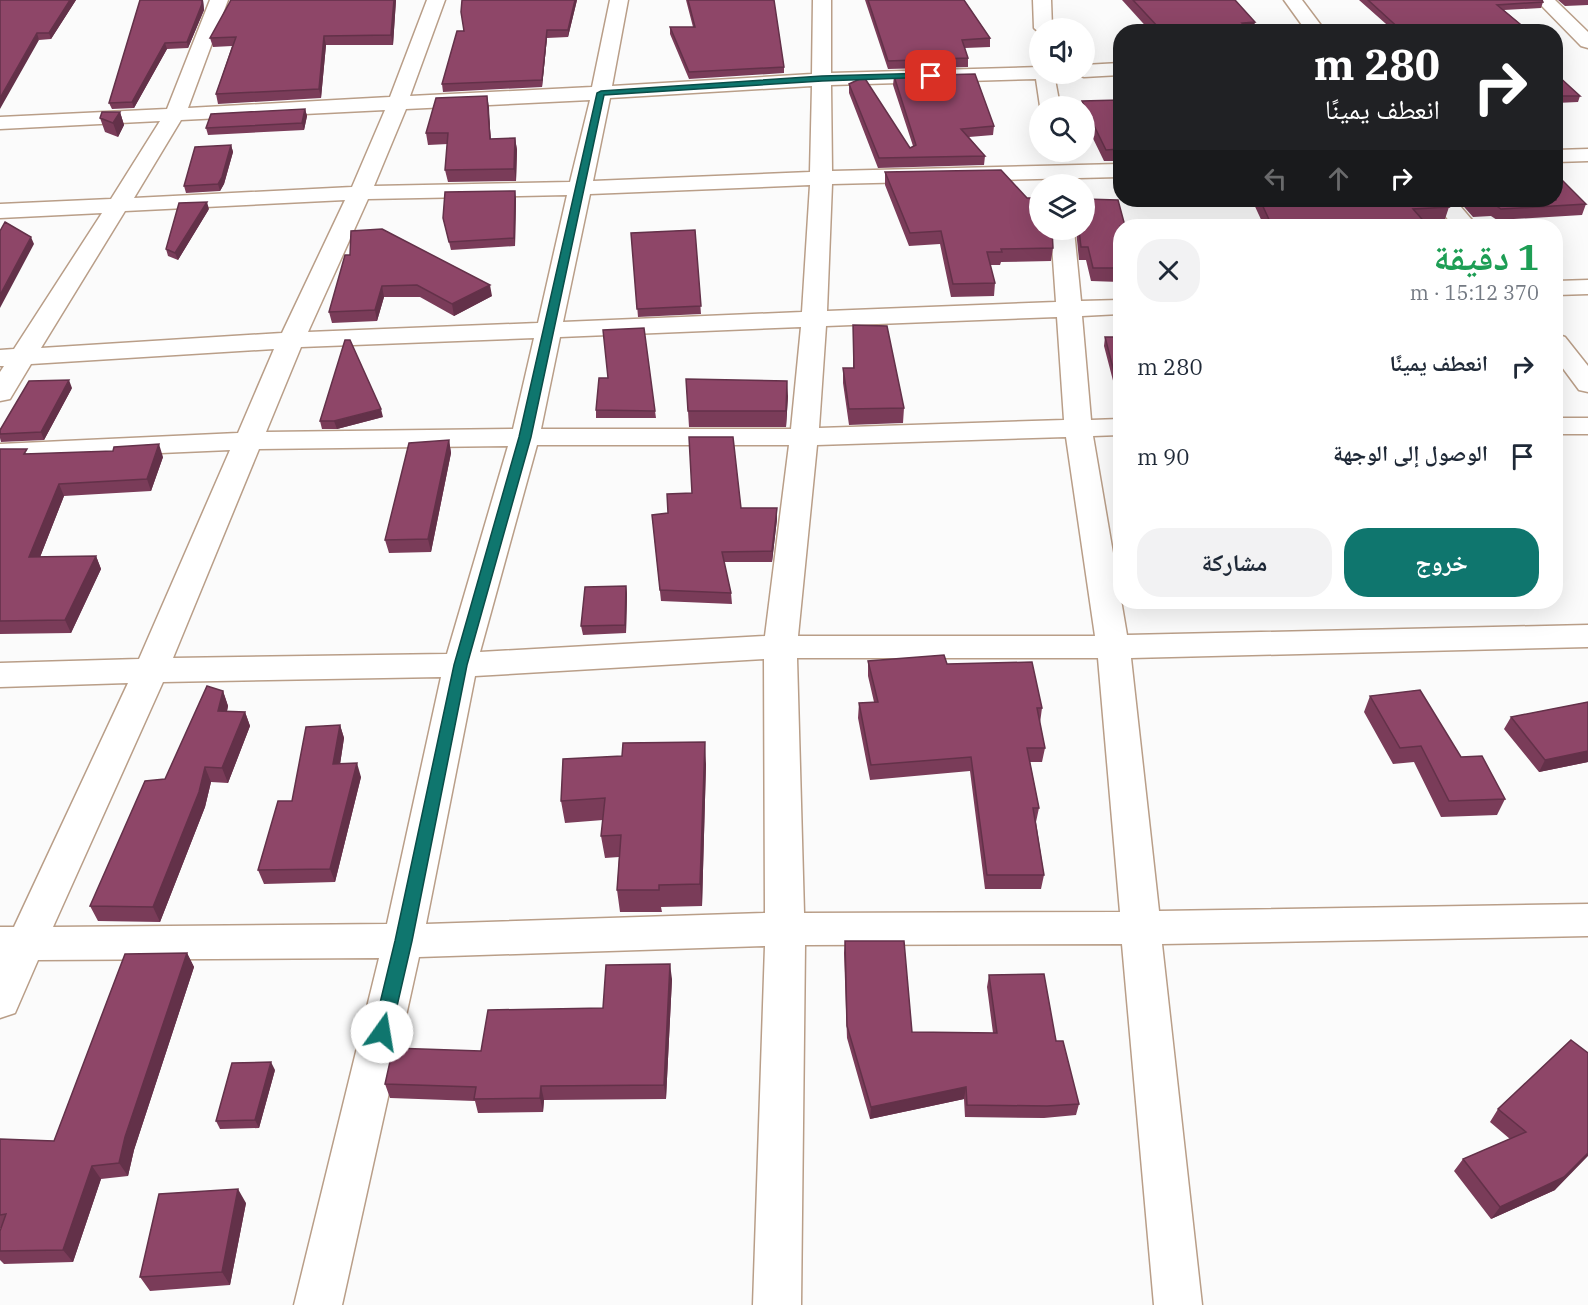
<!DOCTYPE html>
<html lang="ar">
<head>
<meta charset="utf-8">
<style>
  :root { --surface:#fff; --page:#f2f2f3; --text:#1f2937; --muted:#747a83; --accent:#0f766e }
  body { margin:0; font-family:"IBM Plex Serif","Noto Naskh Arabic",serif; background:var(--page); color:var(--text); direction:rtl; height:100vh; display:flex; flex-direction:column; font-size:22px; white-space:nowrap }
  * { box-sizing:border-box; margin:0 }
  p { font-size:20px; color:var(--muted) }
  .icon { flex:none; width:33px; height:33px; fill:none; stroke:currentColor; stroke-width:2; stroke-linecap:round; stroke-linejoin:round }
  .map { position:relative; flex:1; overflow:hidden; direction:ltr }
  .drawer { position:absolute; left:1113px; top:219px; width:450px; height:390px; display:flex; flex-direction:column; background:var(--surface); border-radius:24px; box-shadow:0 6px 24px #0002; direction:rtl }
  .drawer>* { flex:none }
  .banner { position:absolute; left:1113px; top:24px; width:450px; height:183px; border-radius:24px; box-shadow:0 6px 24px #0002; direction:rtl; background:#202124; color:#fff; overflow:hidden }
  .tools { position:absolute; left:1029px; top:18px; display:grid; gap:12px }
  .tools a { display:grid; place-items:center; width:66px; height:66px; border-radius:50%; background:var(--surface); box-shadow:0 6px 24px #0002; font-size:30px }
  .pin { position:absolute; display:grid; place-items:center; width:51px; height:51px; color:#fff; margin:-26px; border-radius:12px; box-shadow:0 3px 9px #0006 }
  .me { position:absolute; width:66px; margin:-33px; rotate:13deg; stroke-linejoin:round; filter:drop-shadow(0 0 4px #0008) }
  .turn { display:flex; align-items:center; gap:21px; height:126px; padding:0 24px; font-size:27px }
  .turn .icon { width:78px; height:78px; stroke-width:2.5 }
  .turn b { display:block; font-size:42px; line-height:51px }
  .lanes { display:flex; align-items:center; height:57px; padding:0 24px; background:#0003; justify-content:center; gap:30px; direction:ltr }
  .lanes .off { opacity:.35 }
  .round { display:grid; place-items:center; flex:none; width:63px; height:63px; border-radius:24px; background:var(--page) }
  .summary { display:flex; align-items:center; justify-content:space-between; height:102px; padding:0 24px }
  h1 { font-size:36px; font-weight:700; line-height:45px; color:#1e9e55 }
  .action { display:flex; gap:12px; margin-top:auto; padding:12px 24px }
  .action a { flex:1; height:69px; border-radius:24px; background:var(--accent); color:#fff; font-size:24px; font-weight:700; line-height:69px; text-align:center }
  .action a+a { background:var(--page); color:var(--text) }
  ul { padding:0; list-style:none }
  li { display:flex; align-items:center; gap:18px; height:90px; padding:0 24px }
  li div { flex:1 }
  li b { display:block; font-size:22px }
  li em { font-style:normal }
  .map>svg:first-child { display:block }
</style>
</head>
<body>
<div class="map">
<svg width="1588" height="1305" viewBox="0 0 1588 1305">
  <rect width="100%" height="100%" fill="#fbfbfb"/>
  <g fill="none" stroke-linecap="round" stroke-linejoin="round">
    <defs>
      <path id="minor" d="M210,0H228L188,108L390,97L427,0H445L410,96L592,87L610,0H628L612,86L812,74L813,0H831V73L1040,67V74H1054L1060,106H1040L1036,79L831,85L832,171L1120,164V177L832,184L827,311L1056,302L1051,230H1074L1081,301L1120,300V314L1082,316L1091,420L1120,419V435L1093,436L1127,635L1588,625V647L1131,658L1159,911L1588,904V936L1162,944L1202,1305H1154L1122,944L805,945L801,1305H753L765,946L419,957L342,1305H294L379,958L38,960L15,1013L0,1018V927H14L128,683L0,687V663L139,659L230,450L0,460V444L238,433L274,349L31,364L10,399L0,401V372L4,366H0V350L14,349L102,213L0,218V204L111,199L160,121L0,129V117L167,109ZM812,86L810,172L593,181L610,98ZM590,100L570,182L374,186L406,109ZM385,110L352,187L134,198L181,120ZM810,185L802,312L563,322L590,194ZM567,195L538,323L308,332L368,199ZM345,200L282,333L41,348L125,211ZM1057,317L1064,420L819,428L826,326ZM801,327L791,429H541L560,337ZM534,338L513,429L266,432L301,347ZM1066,437L1095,636H798L817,445ZM537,445H789L765,636L480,652ZM508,446L447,654L173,658L259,449ZM797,658H1098L1120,912L804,913ZM764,659L765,913L426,924L475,676ZM441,677L387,924L53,927L163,682Z
        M1033,0H1051L1052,28H1040V33L1034,28Z
        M1284,0H1302L1326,32H1307Z
        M1536,0H1555L1588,32V48L1581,46Z
        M1120,63V75L1084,77L1076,74H1084V65Z
        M1588,149V161L1556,162V150Z
        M1433,200H1455L1477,226H1453Z
        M1588,280V294L1556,295V281Z
        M1556,334L1565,337L1588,366V392L1579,390L1556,359Z
        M1556,418H1588V434H1556Z"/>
    </defs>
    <!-- minor casing -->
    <use href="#minor" stroke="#b99e88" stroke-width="3"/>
    <!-- minor -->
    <use href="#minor" fill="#fff" fill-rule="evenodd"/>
  </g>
  <!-- wall -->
  <path fill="#7a3c59" d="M0,0H76L51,39L39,40Z
    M140,0H203L204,10L188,48L167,49L134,108L112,109L109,103Z
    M396,0L393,45H326L321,98L218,104L216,94L232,46L213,47L210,38Z
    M462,0H577L568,37L547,38L542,87L443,92L442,84L464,31Z
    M686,0H774L784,67V73L689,79L670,34V27H693Z
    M865,0H964L990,38V47L965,48L968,58V67L888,69Z
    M1122,0H1235L1253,32H1151Z
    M1359,0H1542L1543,2L1541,8L1504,10L1526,29L1525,32H1387L1394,31Z
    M1558,0H1588V5L1565,6Z
    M1556,74L1580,96L1578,102L1556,103Z
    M894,76L994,126L993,135L969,137L985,156L984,165L878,168L849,93V84L910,148L913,146L893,85Z
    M487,96L491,139L515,138L517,150L516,181L448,182L445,170L448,144L428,145L426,133Z
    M1120,100V161H1104L1084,120V106H1082V101Z
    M305,109L307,116L304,130L208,135L206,128Z
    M120,112L124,125L118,137L105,132L100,118Z
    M231,145L233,152L224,184L220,191L186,193L184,186Z
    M885,172L1053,248L1051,261L1001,262L1000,265H990L995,283L994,296L951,297L940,244L909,246L885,185Z
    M516,198L515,246L451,250L443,218Z
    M1252,200H1443L1449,207L1445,219L1423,220L1428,226H1264Z
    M1458,200H1556L1586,204L1582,215L1497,220L1491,216L1473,217Z
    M209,209L178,260L168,256L166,249Z
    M1120,226V282L1091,281L1086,260H1079L1076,230Z
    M695,230L701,314L638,317L631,233Z
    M345,255L492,296L454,316L420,297H384L377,321L332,323L329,312Z
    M853,325L904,408L903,423L849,425L843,383V368H853Z
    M1105,337H1120V396H1117L1104,346Z
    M686,379L788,396L786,427H689Z
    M72,388L44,440L1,442L0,438V430Z
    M596,410L655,411L656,418H596Z
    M383,417L337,429H322L320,421Z
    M449,440L451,453L431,552L389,553L385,540Z
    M0,449L29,454L163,457L151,491L64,496L40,557L96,556L101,569L71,633L0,634Z
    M741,508H777V519L772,562H724L731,593L732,604L661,601L652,515Z
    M626,586L627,594L626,633L583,635L581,626Z
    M868,661L947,664L1042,708L1040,723L1045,748L1042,762H1030L1039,808L1036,822L1044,875L1041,889H985L970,771L870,780L858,718L859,703L874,702L868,676Z
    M223,691L228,706L227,711L245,712L250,726L228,783L211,782L205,807L160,922L98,921L90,906L165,779Z
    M1370,696L1461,757L1505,799L1497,815L1441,817L1414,762L1393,764L1364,712Z
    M1588,702V762L1539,772L1504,729L1511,717Z
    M340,725L344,738L340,764L361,777L335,882L264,884L258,870L292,801Z
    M706,764L702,906L661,907L662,912H620L617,890L619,857L605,858L601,836L603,820L565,823L561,801Z
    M845,941L912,1032L993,1033L987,987L989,975L1056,1041L1079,1104L1076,1115L1044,1118L965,1117L964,1099L870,1119L847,1038L844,953Z
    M187,953L194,967L134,1150L128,1176L101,1179L73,1262L4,1264L0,1260V1231L1,1228H0V1139L54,1141Z
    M672,979L666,1099L544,1100L543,1112L478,1113L475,1101L390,1098L385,1084L603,1008Z
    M1571,1040L1555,1190L1491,1219L1454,1171L1463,1159L1510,1139L1490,1122L1498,1109Z
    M275,1070L259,1128L220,1129L216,1121Z
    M246,1203L230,1285L150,1291L140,1277Z"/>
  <!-- shaded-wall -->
  <path fill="#633149" d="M70,0H76L51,39L49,33Z
    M202,0H203L204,10L188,48L187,42Z
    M394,0H396L393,45L391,35Z
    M575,0H577L568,37V30Z
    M1255,22L1253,32H1241L1242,23Z
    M547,30V38L542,87V80Z
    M37,33L39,40L0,109V98Z
    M324,36L326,45L321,98L319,89Z
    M165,43L167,49L134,108L132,102Z
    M487,96L489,107L491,151L490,139Z
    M305,109L307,116L304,130L302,123Z
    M120,112L124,125L118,137L113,123Z
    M515,138L517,150L516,181L514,169Z
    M231,145L233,152L224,184L220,191L218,184Z
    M515,191L516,198L515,246L514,238Z
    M207,202L209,209L178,260L175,253Z
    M31,237L34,244L0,308V295Z
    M490,285L492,296L454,316L452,304Z
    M382,286L384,297L377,321L375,310Z
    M69,380L72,388L44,440L41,432Z
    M787,381L788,396L786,427V411Z
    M381,409L383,417L337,429L334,421Z
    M449,440L451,453L431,552L428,539Z
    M159,444L163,457L151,491L147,479Z
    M59,484L64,496L35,570L29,557Z
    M777,508V519L772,562V551Z
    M96,556L101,569L71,633L65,620Z
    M626,586L627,594L626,633L625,625Z
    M223,691L228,706L224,726L218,711Z
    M245,712L250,726L228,783L222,768Z
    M340,725L344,738L338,778L333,764Z
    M705,742L706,764L702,906L700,884Z
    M1588,751V762L1539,772L1545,760Z
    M357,763L361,777L335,882L330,869Z
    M205,767L211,782L205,807L160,922L153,907Z
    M187,953L194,967L134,1150L128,1176L119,1163L125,1137Z
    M670,964L672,979L666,1099L664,1085Z
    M271,1062L275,1070L259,1128L255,1120Z
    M541,1086L544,1100L543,1112L540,1098Z
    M966,1087L964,1099L870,1119L871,1107Z
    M1588,1153V1156L1555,1190L1491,1219L1500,1207Z
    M92,1166L101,1179L73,1262L63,1250Z
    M238,1189L246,1203L230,1285L222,1272Z"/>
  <!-- building -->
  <path fill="#8e4668" stroke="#633149" stroke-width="1.5" d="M0,0H70L49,33H37L0,98Z
    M140,0H202V4L187,42L165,43L132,102L109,103Z
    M231,0H394L391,35L324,36L319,89L216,94L236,37L210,38Z
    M462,0H575L568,30H547L542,80L442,84L457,31H464L461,12Z
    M688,0H774L784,67L689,72L670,27H695Z
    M868,0H964L990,38L962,40L968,58L888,61Z
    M1133,0H1235L1255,22L1242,23L1252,32H1155L1152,28H1159Z
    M1368,0H1542L1543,2L1497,5L1526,29L1504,30L1506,32H1387L1402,31Z
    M975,74L994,126L961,129L985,156L879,158L849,84L864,77L910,148L916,145L894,76Z
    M1556,74L1580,96H1556Z
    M487,96L490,139L515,138L514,169L445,170L448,133H426L436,98Z
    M1120,100V149L1106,150L1082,101Z
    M305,109L302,123L206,128L211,114Z
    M102,112H120L113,123L100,118Z
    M231,145L222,177L218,184L184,186L195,147Z
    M1001,170L1027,198H1040V230H1052L1053,248L1001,249L1002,252H987L995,283L953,284L941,231L910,233L885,172Z
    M1556,174L1586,204L1501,209L1495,205L1476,206L1471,200H1556Z
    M515,191L514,238L449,242L443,218L445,192Z
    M1084,199L1118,200L1125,226H1120V268H1093L1088,247H1081L1079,230H1084Z
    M1260,200H1443L1449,207L1413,209L1428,226H1272Z
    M207,202L175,253L166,249L179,203Z
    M5,222L31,237L0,295V231Z
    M382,229L490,285L452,304L417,285L382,286L375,310L329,312L345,255H350L351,231Z
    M695,230L701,306L637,309L631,233Z
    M853,325L887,326L904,408L849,409L843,368H854Z
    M644,328L655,411L596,410L599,378H608L603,330Z
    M1105,337H1120V387H1118Z
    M345,340H350L381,409L334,421H320Z
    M686,379L787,381L786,411H688Z
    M69,380L41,432L0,434V430L29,381Z
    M689,437H733L741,508H777L772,551L722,552L731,593L660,590L652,515L668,513L667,494L692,493Z
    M449,440L428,539L385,540L409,443Z
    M159,444L147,479L59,484L29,557L96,556L65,620L0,621V449H27L24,454L113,451L114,447Z
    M626,586L625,625L581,626L585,587Z
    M944,655L947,664L1032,662L1042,708H1037L1045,748H1027L1039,808H1033L1044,875H987L971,757L871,765L859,703L878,702L868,661Z
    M207,686L223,691L218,711L245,712L222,768L205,767L199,792L153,907L90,906L145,781L165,779Z
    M1420,690L1461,757L1482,756L1505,799L1449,801L1421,746L1400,748L1370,696Z
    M1588,702V751L1545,760L1511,717Z
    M340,725L333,764L357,763L330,869L258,870L278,801H292L306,727Z
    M705,742L700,884L659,885V890H617L621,835L601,836L605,798L561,801L563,759L622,756L623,743Z
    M845,941H904L912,1032L997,1033L989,975L1044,974L1056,1041H1063L1079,1104L1047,1106L967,1105L966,1087L871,1107L847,1026Z
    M187,953L125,1137L119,1163L92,1166L63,1250L0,1251V1231L6,1214L0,1215V1139L54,1141L125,954Z
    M670,964L664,1085L541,1086L540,1098L474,1099L476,1087L385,1084L393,1048L481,1051L488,1010L603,1008L606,965Z
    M1571,1040L1588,1053V1153L1564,1177L1500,1207L1463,1159L1526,1132L1498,1109Z
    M271,1062L255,1120L216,1121L232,1063Z
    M238,1189L222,1272L140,1277L159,1194Z"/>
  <!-- route -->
  <path fill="#0f766e" stroke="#0a4d48" stroke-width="1.5" d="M931,73L935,76L934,77L822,81L604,95L531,437L467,665L412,941L391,1032L388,1037L382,1039L376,1037L373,1032L395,941L454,665L519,437L597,93L601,91L822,76Z"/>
</svg>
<div class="tools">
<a><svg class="icon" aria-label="sound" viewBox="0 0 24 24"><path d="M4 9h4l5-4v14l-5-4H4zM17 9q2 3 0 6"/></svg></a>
<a><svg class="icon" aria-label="search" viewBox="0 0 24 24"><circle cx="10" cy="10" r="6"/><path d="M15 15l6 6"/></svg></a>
<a><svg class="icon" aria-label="layers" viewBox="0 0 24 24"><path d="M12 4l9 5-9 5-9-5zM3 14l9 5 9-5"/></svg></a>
</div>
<div class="pin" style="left:931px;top:76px;background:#d93025"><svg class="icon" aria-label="arrive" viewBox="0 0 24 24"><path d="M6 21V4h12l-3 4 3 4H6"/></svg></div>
<svg class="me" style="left:382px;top:1032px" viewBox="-20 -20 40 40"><circle r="19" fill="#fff"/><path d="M0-13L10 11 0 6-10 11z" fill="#0f766e"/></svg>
<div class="banner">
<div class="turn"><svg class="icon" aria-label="right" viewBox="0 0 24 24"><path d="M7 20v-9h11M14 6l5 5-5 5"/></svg><div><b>280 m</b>انعطف يمينًا</div></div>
<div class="lanes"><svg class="icon off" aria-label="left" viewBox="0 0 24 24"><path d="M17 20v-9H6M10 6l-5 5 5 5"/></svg><svg class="icon off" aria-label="ahead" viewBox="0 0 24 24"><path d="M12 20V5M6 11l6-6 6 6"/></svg><svg class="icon" aria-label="right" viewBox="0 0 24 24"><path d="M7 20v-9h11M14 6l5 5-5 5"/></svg></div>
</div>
<section class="drawer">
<div class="summary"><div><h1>1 دقيقة</h1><p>370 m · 15:12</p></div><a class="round"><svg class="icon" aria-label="close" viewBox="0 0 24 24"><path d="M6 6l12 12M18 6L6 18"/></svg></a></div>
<ul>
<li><svg class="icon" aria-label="right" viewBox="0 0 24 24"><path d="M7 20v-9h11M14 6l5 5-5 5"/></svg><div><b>انعطف يمينًا</b></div><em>280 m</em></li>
<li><svg class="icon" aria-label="arrive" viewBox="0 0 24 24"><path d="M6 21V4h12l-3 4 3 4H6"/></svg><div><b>الوصول إلى الوجهة</b></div><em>90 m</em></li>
</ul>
<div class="action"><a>خروج</a><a>مشاركة</a></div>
</section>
</div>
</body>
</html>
